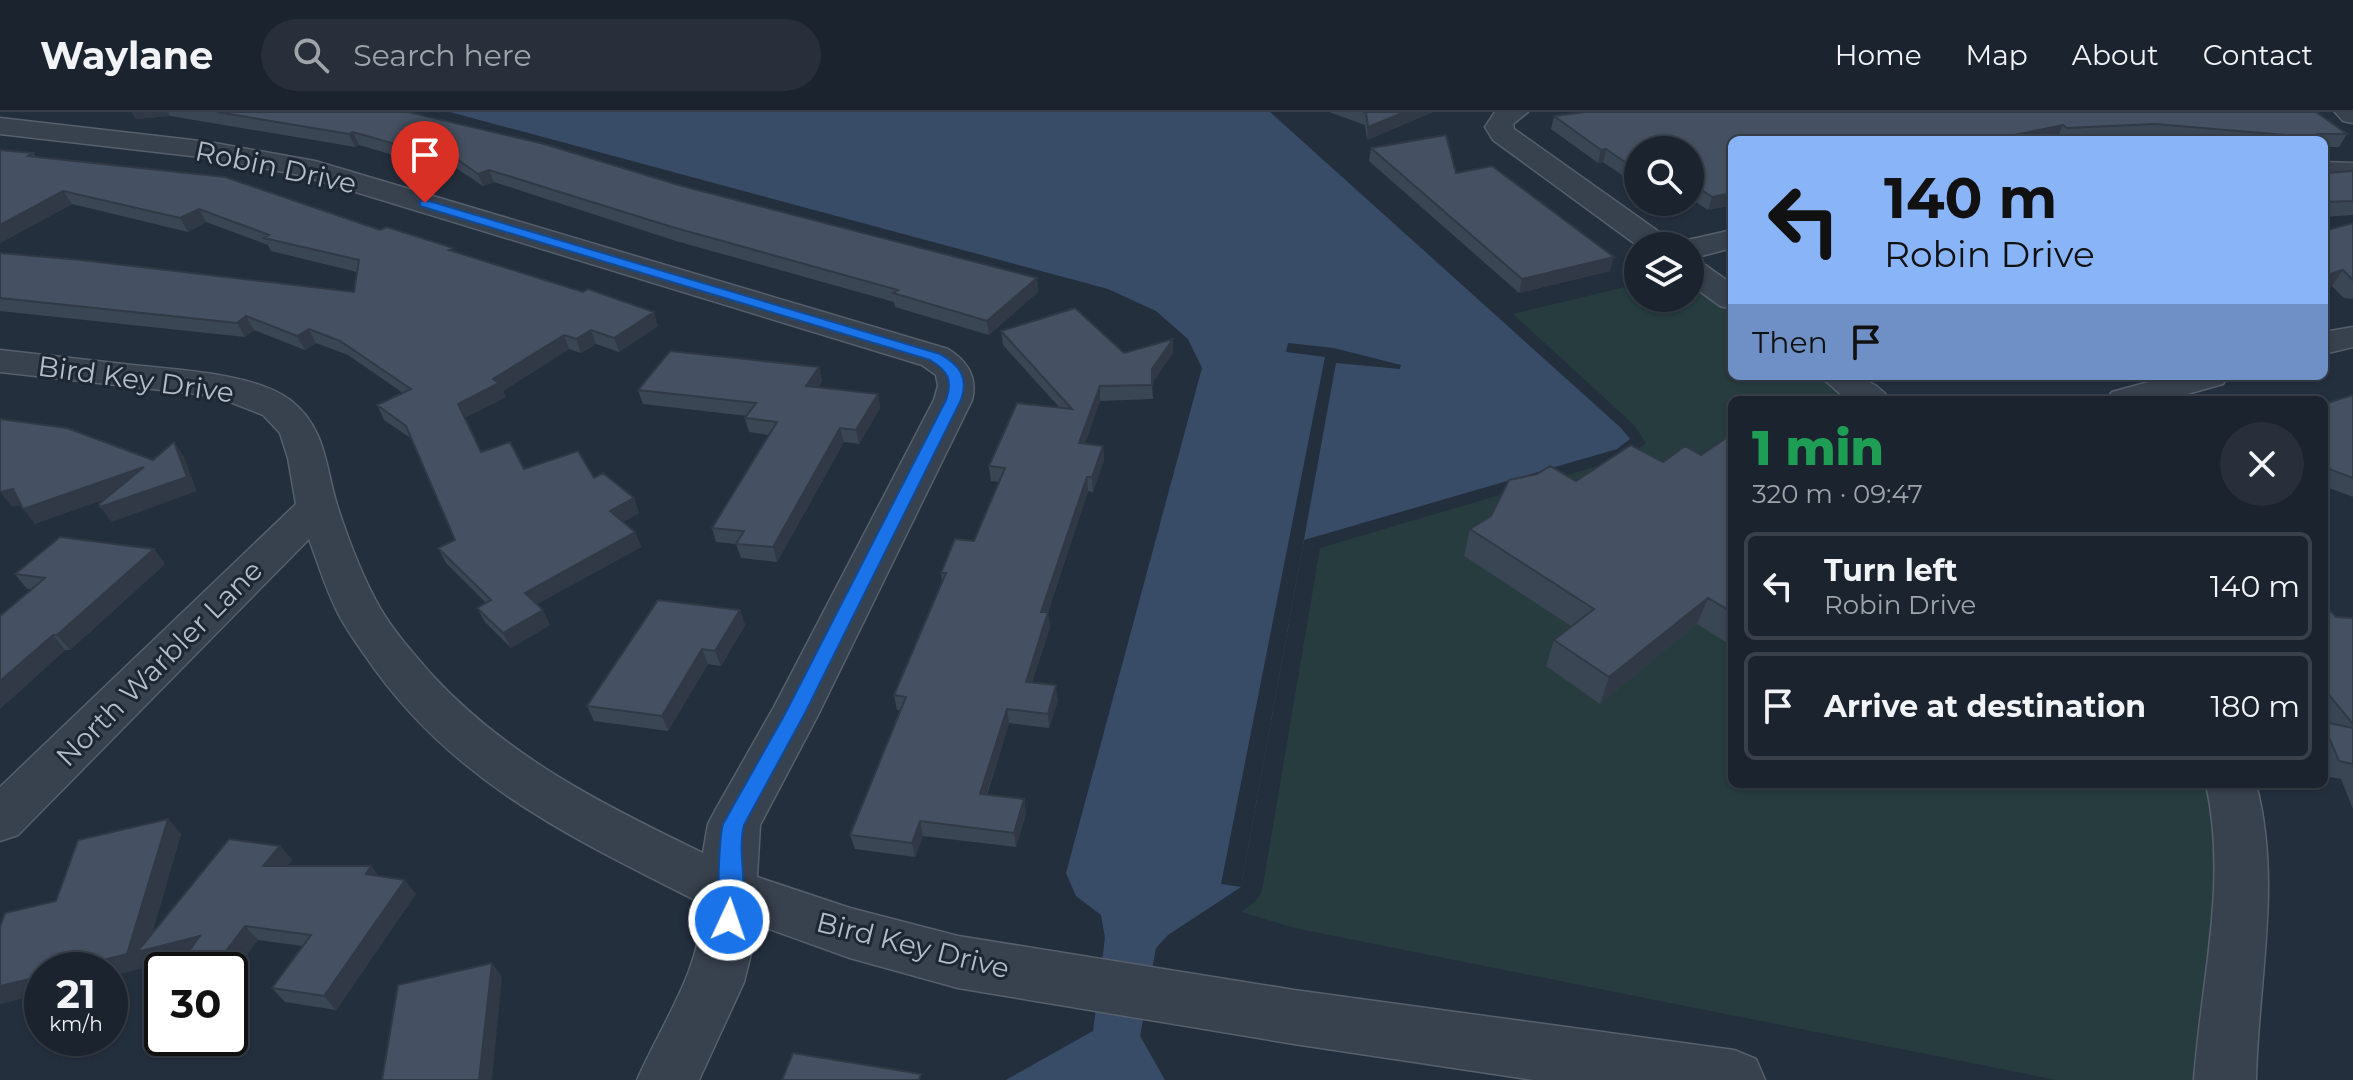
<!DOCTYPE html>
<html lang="en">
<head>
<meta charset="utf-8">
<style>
  :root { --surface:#1b232e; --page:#282f3a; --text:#f1f3f6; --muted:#a0a4aa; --line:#39404a }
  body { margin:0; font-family:Montserrat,sans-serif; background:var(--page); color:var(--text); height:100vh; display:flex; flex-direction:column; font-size:30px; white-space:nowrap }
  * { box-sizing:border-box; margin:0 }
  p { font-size:26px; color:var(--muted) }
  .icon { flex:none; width:44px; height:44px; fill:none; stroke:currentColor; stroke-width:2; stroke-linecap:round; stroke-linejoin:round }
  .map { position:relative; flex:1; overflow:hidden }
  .details { position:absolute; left:1728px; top:284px; width:600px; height:392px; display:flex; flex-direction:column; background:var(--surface); border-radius:12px; box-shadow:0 2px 6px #0004,0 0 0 2px var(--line) }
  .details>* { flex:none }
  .top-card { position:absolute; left:1728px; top:24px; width:600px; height:244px; border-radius:12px; box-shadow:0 2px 6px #0004,0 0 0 2px var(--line); background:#8ab4f8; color:#111; overflow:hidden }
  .buttons { position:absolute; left:1624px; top:24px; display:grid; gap:16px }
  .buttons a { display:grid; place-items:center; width:80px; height:80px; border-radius:50%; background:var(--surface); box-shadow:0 2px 6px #0004,0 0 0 2px var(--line); font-size:40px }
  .speed { position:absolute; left:24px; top:840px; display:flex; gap:16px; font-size:40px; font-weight:700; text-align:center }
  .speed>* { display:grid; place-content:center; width:104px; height:104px; border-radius:50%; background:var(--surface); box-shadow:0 2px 6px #0004,0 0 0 2px var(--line); line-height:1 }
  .speed small { font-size:20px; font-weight:400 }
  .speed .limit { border:4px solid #111; border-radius:12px; background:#fff; color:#111 }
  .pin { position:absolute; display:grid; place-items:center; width:68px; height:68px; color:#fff; margin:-82px -34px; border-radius:50% 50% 50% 0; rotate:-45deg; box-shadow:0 0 8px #0007 }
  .pin .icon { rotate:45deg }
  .me { position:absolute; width:88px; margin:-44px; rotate:3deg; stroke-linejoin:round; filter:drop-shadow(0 0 6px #0008) }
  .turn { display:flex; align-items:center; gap:28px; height:168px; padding:0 24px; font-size:36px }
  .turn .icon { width:104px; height:104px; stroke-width:2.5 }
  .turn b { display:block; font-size:56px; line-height:68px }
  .then { display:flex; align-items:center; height:76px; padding:0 24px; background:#0003; gap:16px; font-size:30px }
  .round { display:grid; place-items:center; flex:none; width:84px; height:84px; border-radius:42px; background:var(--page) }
  .overview { display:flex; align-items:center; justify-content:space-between; height:136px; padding:0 24px }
  h1 { font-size:48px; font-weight:800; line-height:60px; color:#1e9e55 }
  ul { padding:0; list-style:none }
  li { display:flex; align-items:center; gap:24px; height:108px; margin:0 16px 12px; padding:0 8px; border:4px solid var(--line); border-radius:12px }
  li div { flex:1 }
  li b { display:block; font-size:30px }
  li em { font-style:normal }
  header { display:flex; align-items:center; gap:48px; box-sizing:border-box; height:112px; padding:0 40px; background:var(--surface); border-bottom:2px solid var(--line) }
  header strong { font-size:38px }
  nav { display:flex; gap:44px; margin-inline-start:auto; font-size:28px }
  .search { width:560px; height:72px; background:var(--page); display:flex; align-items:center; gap:20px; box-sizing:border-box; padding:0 28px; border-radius:44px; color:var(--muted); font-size:30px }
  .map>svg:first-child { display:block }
</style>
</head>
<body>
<header>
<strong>Waylane</strong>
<div class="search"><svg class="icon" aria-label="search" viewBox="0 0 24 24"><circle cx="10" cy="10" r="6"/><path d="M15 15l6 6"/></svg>Search here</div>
<nav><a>Home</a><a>Map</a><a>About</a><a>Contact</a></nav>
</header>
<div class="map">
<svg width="2353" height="968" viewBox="0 0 2353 968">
  <rect width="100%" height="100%" fill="#242f3e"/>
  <!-- green -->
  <path fill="#263c3f" d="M1690,160L1732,186V264H1838L1870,288H1732V672H2239L2229,968H2056L1295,816L1241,800L1256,789L1262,779L1320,436L1628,345L1646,331L1634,313L1513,202L1638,172V186H1690Z"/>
  <!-- water -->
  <path fill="#394c67" d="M450,0H1270L1621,316L1630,327L1617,337L1304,428L1241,775L1168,823L1156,836L1140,924L1165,968H1006L1093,919L1105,826L1101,803L1076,784L1066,761L1202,256L1188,227L1156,199L1108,177Z"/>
  <!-- pier -->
  <path fill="#242f3e" d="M1288,231L1334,236L1401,253L1400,257L1336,251L1241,775L1221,772L1325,245L1286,240Z"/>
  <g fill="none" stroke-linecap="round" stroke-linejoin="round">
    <defs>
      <path id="minor" d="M1495,0H1528L1513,12L1514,17L1669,127L1674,134H1638L1493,28L1485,15Z
        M2335,0H2353V11L2343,9Z
        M0,6L209,30L315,49L948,237C967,249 978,265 972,288L818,603L760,713L757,765L850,796L958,824L1294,878L1734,938L1756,947L1765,968H1534L1294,932L958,876L850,846L758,813L744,870L699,968H637C663,909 701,858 703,792C572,726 449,669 364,542C355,529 345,515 338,501C326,478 318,451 309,427L18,723L0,729V675L296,392L288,346L280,321L263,303L215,284L0,260V238C44,243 88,248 132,253C177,258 254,261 290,288C327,316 325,356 338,396C348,427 364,468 380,496C394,520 414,542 432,563C509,646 603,693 703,741L708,712L716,697L774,595L934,288L938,274L936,263L922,253L300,63L209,46L0,22Z
        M2324,50L2353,51V69L2324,68Z
        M1732,118V136L1690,147V134H1676L1679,130Z
        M1690,147L1701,150L1732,172V197L1720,194L1690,172Z
        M2353,215V235L2324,242V220Z
        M1820,264C1848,264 1872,262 1890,288H1847Z
        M2170,264H2228L2223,272L2166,288H2106L2112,280Z
        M2206,672H2256C2282,770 2258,868 2256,968H2194C2201,869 2228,771 2206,672Z"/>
    </defs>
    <!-- minor casing -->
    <use href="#minor" stroke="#565f6c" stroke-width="3"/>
    <!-- minor -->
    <use href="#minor" fill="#38414e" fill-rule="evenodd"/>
  </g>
  <!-- wall -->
  <path fill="#3b4654" d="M132,0H409L682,74L1037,166L1038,180L989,223L895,195L894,190L676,129L494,70L483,74L453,54L445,58L359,33L355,35L170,4L136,7Z
    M1329,0H1433L1367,28L1365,13Z
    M2316,0L2347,22L2339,35H2324V28H2191L2149,24L2063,28H2060L2057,26L1732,28V93L1708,98L1690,86V38H1638V74L1603,50L1598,51L1551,17L1554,4Z
    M1371,36L1456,61L1610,159L1519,181L1369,49Z
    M33,41L36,45L380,118L454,139L658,214L619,240L596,232L581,241L569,237L503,279L506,285L464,306L481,340L524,357L594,366L634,386L639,401L623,410L635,420L641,435L537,492L550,513L511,536L485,510L477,496L486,491L446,451L438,436L455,428L412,327L384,308L377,293L403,281L348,243L316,231L305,238L254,218L245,225L0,199V141L354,180L357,160L271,139L268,133L206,110L188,120L72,92L0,131Z
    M2353,59V103L2324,105V61Z
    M2353,111V187L2344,186L2332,174Z
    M1001,219L1124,241H1173L1152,271L1153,287L1100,289L1085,331L1103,334L1104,348L1093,380L1088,379L1048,500L1050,515L1032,570L1058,588L1049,616L1009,611L987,683L1024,687L1026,702L1016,735L923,724L915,745L855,737L850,723L900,598H897L894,583L942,469L941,461L974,429L1000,370L991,369L989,354L1059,295L1003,233Z
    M819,255L822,270L818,275L878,282L880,296L859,332L844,330L777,450L741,446L736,432L716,430L712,416L769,323L749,320L745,306L747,304L643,292L638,278Z
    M1970,264H1994L1978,269Z
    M2353,283V385L2324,374V292Z
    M1732,322V534L1697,512L1600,592L1546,554L1554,528L1571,514L1464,444L1470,417L1663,350L1701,343Z
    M154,437L165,452L70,538H65L0,597V504L32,477H27L15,462Z
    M2324,492L2336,505L2353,506V697L2341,667L2325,664L2324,662V610H2325L2324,609Z
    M740,498L745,513L721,554L708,552L668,619L594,609L587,594Z
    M168,707L181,722L152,821L280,734L292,748L287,754H371L378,764L416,782L336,898L285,890L272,876L303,834L258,828L230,858H187L180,851L183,846L152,854L145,847L142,856L110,864V858H42V881L0,892V815L56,789Z"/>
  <!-- shaded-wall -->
  <path fill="#303945" d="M132,0H168L170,4L136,7Z
    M1405,0H1433L1367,28L1368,15Z
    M2063,13L2057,26L2045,28H1990Z
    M353,20L359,33L355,35L349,22Z
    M1606,37L1603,50L1598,51L1601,38Z
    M448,41L453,54L445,58L440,45Z
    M489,58L494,70L483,74L478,62Z
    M63,79L72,92L0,131V113Z
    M1732,81V93L1708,98L1712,85Z
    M199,97L206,110L188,120L180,106Z
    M1614,145L1610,159L1519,181L1522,167Z
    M2343,158L2332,174L2324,176V164Z
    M1037,166L1038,180L989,223L987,209Z
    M654,200L658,214L619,240L614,226Z
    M246,204L254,218L245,225L237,211Z
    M309,217L316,231L305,238L297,224Z
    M591,218L596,232L581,241L576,227Z
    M564,223L569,237L503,279L506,285L464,306L458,292L493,267Z
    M1173,227V241L1152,271V257Z
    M819,255L822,270L809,288L806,274Z
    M1980,264H1994L1978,269Z
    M1100,274V289L1080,345L1079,331Z
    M878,282L880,296L859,332L856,318Z
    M840,316L844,330L777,450L773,435Z
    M174,330L184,345L197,379L112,410L100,395Z
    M1103,334L1104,348L1093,380L1092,365Z
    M144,355L154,370L35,412L23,397Z
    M1087,365L1088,379L1043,514L1041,500Z
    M13,377L25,392L12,395L0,380Z
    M634,386L639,401L616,414L610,399Z
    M635,420L641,435L532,495L525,481Z
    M154,437L165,452L70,538L57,523Z
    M1708,486L1697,512L1600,592L1609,565Z
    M543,498L550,513L511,536L503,521Z
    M740,498L745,513L721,554L715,539Z
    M1048,500L1050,515L1027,584L1026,570Z
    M53,523L65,538L0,597V569Z
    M702,537L708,552L668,619L662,604Z
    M1056,573L1058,588L1049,616L1048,602Z
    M1007,597L1009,611L982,696L980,682Z
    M1024,687L1026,702L1016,735L1014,721Z
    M168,707L181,722L148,837L200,824L214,838L152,854L145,847L142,856L110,864V858H64Z
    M920,709L923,724L915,745L912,731Z
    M280,734L292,748L276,769L263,754Z
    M371,754L382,769L366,762Z
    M405,768L416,782L336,898L324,884Z
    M245,814L258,828L230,865V858H215L213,856Z
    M492,851L502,865L492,968H479Z
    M42,864V881L0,892V874Z"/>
  <!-- building -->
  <path fill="#455162" stroke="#303945" stroke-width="2" d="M217,0H408L544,32L682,74L1037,166L987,209L893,181L898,178L672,115L489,58L478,62L448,41L440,45L353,20L349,22Z
    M1363,0H1405L1368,15L1366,1Z
    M1585,0H2316L2347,22H2318L2322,26L2155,12L2067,16L2063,13L1990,28H1732V81L1712,85L1690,70V38H1638V59L1606,37L1601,38L1554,4Z
    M1446,23L1456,61L1492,54L1614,145L1522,167L1371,36Z
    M0,38L33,41L28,44L225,65L380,118L387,115L453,136L449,138L583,180L588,177L654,200L614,226L591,218L576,227L564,223L493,267L499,271L458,292L481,340L510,330L524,357L578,339L594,366L603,361L634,386L610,399L635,420L525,481L543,498L503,521L477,496L491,488L438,436L455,428L406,314L377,293L411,277L340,229L309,217L297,224L246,204L237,211L0,186V141L81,148L354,180L359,148L264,126L269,123L199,97L180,106L63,79L0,113Z
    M2353,59V89L2324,90V61Z
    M2353,111V168L2343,158L2324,164V119Z
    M1075,196L1124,241L1173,227L1152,257V273L1100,274L1079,331L1103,334L1092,365H1087L1041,500H1048L1026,570L1056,573L1048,602L1007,597L980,682L1024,687L1014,721L920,709L912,731L850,723L906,585L894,583L946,461H941L955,427L974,429L1005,356L989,354L1017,291L1072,297L1001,219Z
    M670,239L819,255L806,274L878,282L856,318L840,316L773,435L736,432L744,419L712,416L777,310L745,306L756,291L638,278Z
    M2353,283V366L2324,355V292Z
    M0,307L67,316L153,348L174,330L187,365L100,395L99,392L144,355L23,397L13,377L0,380Z
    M1732,322V500L1708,486L1609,565L1554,528L1594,497L1470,417L1491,404L1509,368L1537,362L1550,354L1576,369L1631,333L1663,350L1685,334L1701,343Z
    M60,425L154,437L57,523H53L0,569V504L45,466L15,462Z
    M658,488L740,498L715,539L702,537L662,604L587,594Z
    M2324,492L2336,505L2353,506V612L2324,577Z
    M2324,610L2353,616V652L2339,649L2324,614Z
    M168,707L127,842L64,858H42V864L0,874V815L5,801L56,789L78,728Z
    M229,727L280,734L263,754H371L366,762L405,768L324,884L272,876L311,823L245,814L213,856L180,851L200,824L137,840Z
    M492,851L479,968H382L398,873Z
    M793,941L921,962L919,968H782Z"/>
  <!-- route -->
  <path fill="#1a73e8" stroke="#114b97" stroke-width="2" d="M420,89H429L940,242C960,253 969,266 961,288L804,603L744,713C736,746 752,784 738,815L729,818L721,815C716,804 719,726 723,712L785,602L946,288C953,268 948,259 930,248L420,94Z"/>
  <g text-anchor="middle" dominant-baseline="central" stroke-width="6" stroke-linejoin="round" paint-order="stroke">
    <!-- street labels -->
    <g font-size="28" fill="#b4bcc9" stroke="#1d2633">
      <text transform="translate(276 55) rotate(12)">Robin Drive</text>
      <text transform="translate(136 267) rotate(8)">Bird Key Drive</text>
      <text transform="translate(159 551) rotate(-45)">North Warbler Lane</text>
      <text transform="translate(913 833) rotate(14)">Bird Key Drive</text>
    </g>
  </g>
</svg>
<div class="buttons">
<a><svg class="icon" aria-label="search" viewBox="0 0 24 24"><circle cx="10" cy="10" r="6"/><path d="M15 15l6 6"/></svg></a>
<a><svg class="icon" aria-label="layers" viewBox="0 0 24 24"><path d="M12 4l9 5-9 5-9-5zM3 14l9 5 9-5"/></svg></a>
</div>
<div class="speed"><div>21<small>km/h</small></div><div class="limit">30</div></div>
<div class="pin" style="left:425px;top:91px;background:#d93025"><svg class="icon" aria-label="arrive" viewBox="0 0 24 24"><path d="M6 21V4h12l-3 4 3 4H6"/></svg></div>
<svg class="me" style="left:729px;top:808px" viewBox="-20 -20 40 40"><circle r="17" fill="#1a73e8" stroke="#fff" stroke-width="3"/><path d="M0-11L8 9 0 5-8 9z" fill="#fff"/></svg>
<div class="top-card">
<div class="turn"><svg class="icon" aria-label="left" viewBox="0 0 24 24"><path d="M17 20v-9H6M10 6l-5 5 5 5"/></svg><div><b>140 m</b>Robin Drive</div></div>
<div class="then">Then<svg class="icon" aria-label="arrive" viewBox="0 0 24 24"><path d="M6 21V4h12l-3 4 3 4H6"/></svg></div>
</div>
<section class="details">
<div class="overview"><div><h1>1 min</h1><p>320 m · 09:47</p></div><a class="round"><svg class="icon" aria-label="close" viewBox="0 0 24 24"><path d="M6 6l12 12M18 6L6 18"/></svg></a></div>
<ul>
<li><svg class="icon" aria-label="left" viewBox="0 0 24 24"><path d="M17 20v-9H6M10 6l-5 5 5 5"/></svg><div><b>Turn left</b><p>Robin Drive</p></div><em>140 m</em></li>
<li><svg class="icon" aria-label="arrive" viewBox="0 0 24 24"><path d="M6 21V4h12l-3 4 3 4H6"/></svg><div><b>Arrive at destination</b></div><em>180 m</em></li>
</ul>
</section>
</div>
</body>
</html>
